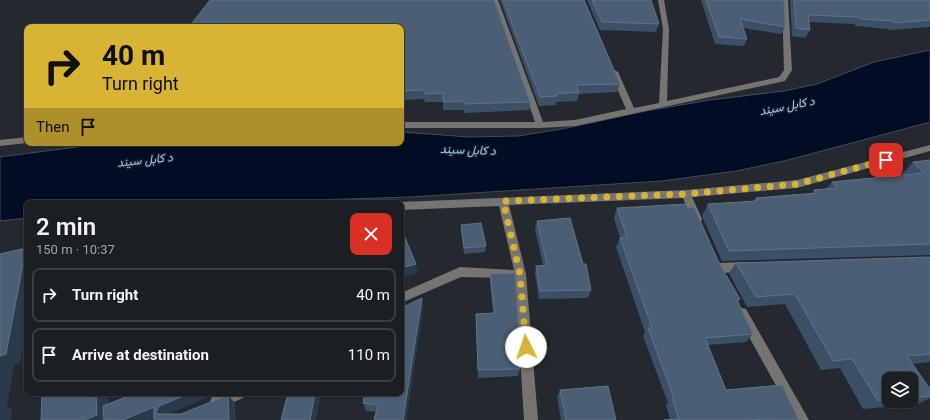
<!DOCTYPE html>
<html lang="en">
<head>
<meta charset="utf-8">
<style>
  :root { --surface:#1b1f23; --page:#282c30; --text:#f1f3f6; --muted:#a0a2a6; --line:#393d41 }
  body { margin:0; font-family:Roboto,Vazirmatn,sans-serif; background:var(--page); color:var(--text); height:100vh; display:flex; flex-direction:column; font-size:15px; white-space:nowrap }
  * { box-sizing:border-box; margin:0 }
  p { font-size:13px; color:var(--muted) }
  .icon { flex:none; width:22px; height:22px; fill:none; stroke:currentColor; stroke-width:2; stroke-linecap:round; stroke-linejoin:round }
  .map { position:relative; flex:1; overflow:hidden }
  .drawer { position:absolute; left:24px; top:200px; width:380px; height:196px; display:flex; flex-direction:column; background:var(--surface); border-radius:8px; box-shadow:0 1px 3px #0004,0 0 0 1px var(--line) }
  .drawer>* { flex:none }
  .banner { position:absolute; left:24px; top:24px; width:380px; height:122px; border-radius:8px; box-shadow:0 1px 3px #0004,0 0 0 1px var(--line); background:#d7b434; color:#111; overflow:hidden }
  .fabs { position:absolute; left:882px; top:372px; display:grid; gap:8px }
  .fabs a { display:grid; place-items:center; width:36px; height:36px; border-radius:8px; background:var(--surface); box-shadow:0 1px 3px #0004,0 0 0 1px var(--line); font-size:20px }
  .pin { position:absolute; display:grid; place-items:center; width:34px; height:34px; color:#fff; margin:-17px; border-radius:8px; box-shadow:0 2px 6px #0006 }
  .me { position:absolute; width:44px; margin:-22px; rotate:356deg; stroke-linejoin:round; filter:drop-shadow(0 0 3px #0008) }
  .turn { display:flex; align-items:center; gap:14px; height:84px; padding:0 12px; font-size:18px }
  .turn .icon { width:52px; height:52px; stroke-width:2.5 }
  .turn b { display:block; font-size:28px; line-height:34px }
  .then { display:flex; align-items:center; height:38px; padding:0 12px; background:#0003; gap:8px; font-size:15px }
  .round { display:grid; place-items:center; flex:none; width:42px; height:42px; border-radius:8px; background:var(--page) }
  .headline { display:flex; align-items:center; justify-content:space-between; height:68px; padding:0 12px }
  h1 { font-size:24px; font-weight:600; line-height:30px }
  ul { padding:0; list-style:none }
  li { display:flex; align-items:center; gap:12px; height:54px; margin:0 8px 6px; padding:0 4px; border:2px solid var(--line); border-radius:8px }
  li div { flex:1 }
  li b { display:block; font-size:15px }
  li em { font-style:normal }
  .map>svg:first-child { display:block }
</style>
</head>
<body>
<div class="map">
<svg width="930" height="420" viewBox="0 0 930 420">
  <rect width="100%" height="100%" fill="#24292f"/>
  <!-- water -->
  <path fill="#000d22" stroke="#414b5b" d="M930,50V122L788,160L736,171L662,181L410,197L215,203H27V218L0,221V157L107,143H401V132L469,137L518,136L562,129L646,111L710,100L784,91L817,84L874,62Z"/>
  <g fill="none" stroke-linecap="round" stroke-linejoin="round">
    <!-- minor -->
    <path fill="#757470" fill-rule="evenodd" d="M492,0H498L543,122L575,120L626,109L610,72L614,70L618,72L634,108L659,103L663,29L658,0H664L669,29L667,101L779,77L784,70L782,0H788L792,70L785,81L575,126L540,128H401V122H535Z
      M27,137V143L0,146V140Z
      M930,145V151L797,188L692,197L702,219L701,222H693L683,198L509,205L526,274L538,420H524L515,278L461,277L401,303V293L460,267L514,270L499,206L401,210V203H399L401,202L686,190L797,180Z
      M746,262L750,264L751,267L750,270L746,272L718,273L714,271L713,268L714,265L718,263Z
      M742,308L746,309L809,420H795L738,317L736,313L738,309Z
      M223,393H245L243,398L217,409L212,407L210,402L212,397Z"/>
  </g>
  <!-- wall -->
  <path fill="#3a5067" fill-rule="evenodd" d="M500,0H584L620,84L617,92L579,94L577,101L556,102V105L539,106Z
    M587,0H651L659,24L656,32L600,30Z
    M701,0H784L785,27L781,34L743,28L747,39L744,46L715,44Z
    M790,0H930V27L890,30L888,29L856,26L854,24L809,22L810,30L805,38L792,36Z
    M401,27L530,102L529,110L464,113V110H443V102H425L424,99L401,100Z
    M930,160V255L722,261L702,216L708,204L753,201L756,198L812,193L814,190L826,189L832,182L904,175L902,174L913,162Z
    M617,208L719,263L740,299L738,302L753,334L746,342L708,345L726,390L799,420H664L670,419L666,405L668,403L643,336L645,332L616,247L620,238L614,218Z
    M537,221L591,290L588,298L539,299L535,274L536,266L543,265L535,229Z
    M461,225L486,246L485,252L464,254L461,231Z
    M930,257V362L912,364L930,389V398L918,404L863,409L840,368L821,370L785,304L747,307L729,273L736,263ZM889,379H911V401H889Z
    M490,274L520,344L518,352L520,369L518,376L478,378L476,322V314L493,313L490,283Z
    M422,298L423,308L406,420H374L376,412L366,411L363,403L365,393H401V308Z
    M560,390L616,420H561L557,397Z"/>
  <!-- shaded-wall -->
  <path fill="#2a3a4b" d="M26,248H27V323L20,363L14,365L7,407L12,409L11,420H0V356Z
    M416,264L418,273L401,278V268Z
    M422,298L423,308L406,420H403Z
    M96,393H108L109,420H84Z
    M191,393H218L168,414L166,419L159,416L150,420H123L154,407L159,406Z
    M315,393H321L316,420H310Z
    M228,395L235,403L236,420H229Z"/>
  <!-- building -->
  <path fill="#4b5f74" stroke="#617285" d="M210,0H494L530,102L464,104V101L443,102V93L425,94L424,90L401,91V27H189Z
    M503,0H584L620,84L576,85L579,92L556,94L557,96L540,97Z
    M592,0H651L659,24L602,22Z
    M706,0H784L785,27L740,19L747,39L719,37Z
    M794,0H930V20L895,23L893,21L861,19L858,17L808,15L810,30L796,28Z
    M930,160V244L729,251L708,204L757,201L756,198L817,193L814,190L837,188L832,182L924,173L913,162Z
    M686,204L688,208L694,207L719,263L740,299L737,300L753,334L705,338L726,390L782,385L799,420H769L768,419L748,420H679L672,398H674L648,328H652L620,238L627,237L617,208Z
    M570,218L583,264H586L591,290L540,291L536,266L547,265L537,221Z
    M481,223L486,246L464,248L461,225Z
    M401,228L416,264L401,268Z
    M26,248L6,354L0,356V254Z
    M930,257V354L907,356L930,389V396L911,398V379H889V400L878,401L852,359L833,361L795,294L756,297L736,263Z
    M515,273L520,344H517L520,369L478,370L476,314L495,313L490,274Z
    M422,298L403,420H374L378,405L363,403L365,393H401V308Z
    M608,386L616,420H566L560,390Z
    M42,393H96L97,415L84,420H41Z
    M136,393H191L159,406L156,412L157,414H181L228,395L229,420H154V407L123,420H104L103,406Z
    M288,393H315L310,420H281Z
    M677,419L678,420H664Z"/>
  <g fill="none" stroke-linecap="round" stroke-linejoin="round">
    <!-- route -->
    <path stroke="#d7b434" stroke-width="7" stroke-dasharray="0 12.6" d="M526,347L520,274L503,201L686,194L797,184L886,160"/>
  </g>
  <g text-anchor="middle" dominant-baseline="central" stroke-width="3" stroke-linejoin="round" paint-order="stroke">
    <!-- water labels -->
    <g font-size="12" font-style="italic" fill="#9cc8f7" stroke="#1a1f25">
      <text transform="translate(787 106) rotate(-11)">د کابل سيند</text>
      <text transform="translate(468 150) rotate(2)">د کابل سيند</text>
      <text transform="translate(145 160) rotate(-6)">د کابل سيند</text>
    </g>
  </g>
</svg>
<div class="fabs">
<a><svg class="icon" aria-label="layers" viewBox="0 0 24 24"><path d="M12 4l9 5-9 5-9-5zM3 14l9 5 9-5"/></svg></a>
</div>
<div class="pin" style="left:886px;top:160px;background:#d93025"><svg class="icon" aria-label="arrive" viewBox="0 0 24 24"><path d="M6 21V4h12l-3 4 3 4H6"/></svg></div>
<svg class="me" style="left:526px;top:347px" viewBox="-20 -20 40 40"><circle r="19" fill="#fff"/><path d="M0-13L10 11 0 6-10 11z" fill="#d7b434"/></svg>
<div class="banner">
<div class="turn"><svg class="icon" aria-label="right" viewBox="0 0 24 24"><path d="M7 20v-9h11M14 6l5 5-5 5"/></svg><div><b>40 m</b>Turn right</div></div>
<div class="then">Then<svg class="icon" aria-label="arrive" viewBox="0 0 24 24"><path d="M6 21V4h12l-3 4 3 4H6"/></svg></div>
</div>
<section class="drawer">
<div class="headline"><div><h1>2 min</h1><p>150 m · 10:37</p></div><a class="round" style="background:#d93025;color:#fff"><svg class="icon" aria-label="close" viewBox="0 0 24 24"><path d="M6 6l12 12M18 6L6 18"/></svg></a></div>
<ul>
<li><svg class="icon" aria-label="right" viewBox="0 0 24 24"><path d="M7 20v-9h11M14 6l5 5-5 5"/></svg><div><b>Turn right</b></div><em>40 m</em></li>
<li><svg class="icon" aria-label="arrive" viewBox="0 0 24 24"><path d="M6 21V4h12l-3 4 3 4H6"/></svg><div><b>Arrive at destination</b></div><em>110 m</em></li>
</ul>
</section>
</div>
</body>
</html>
